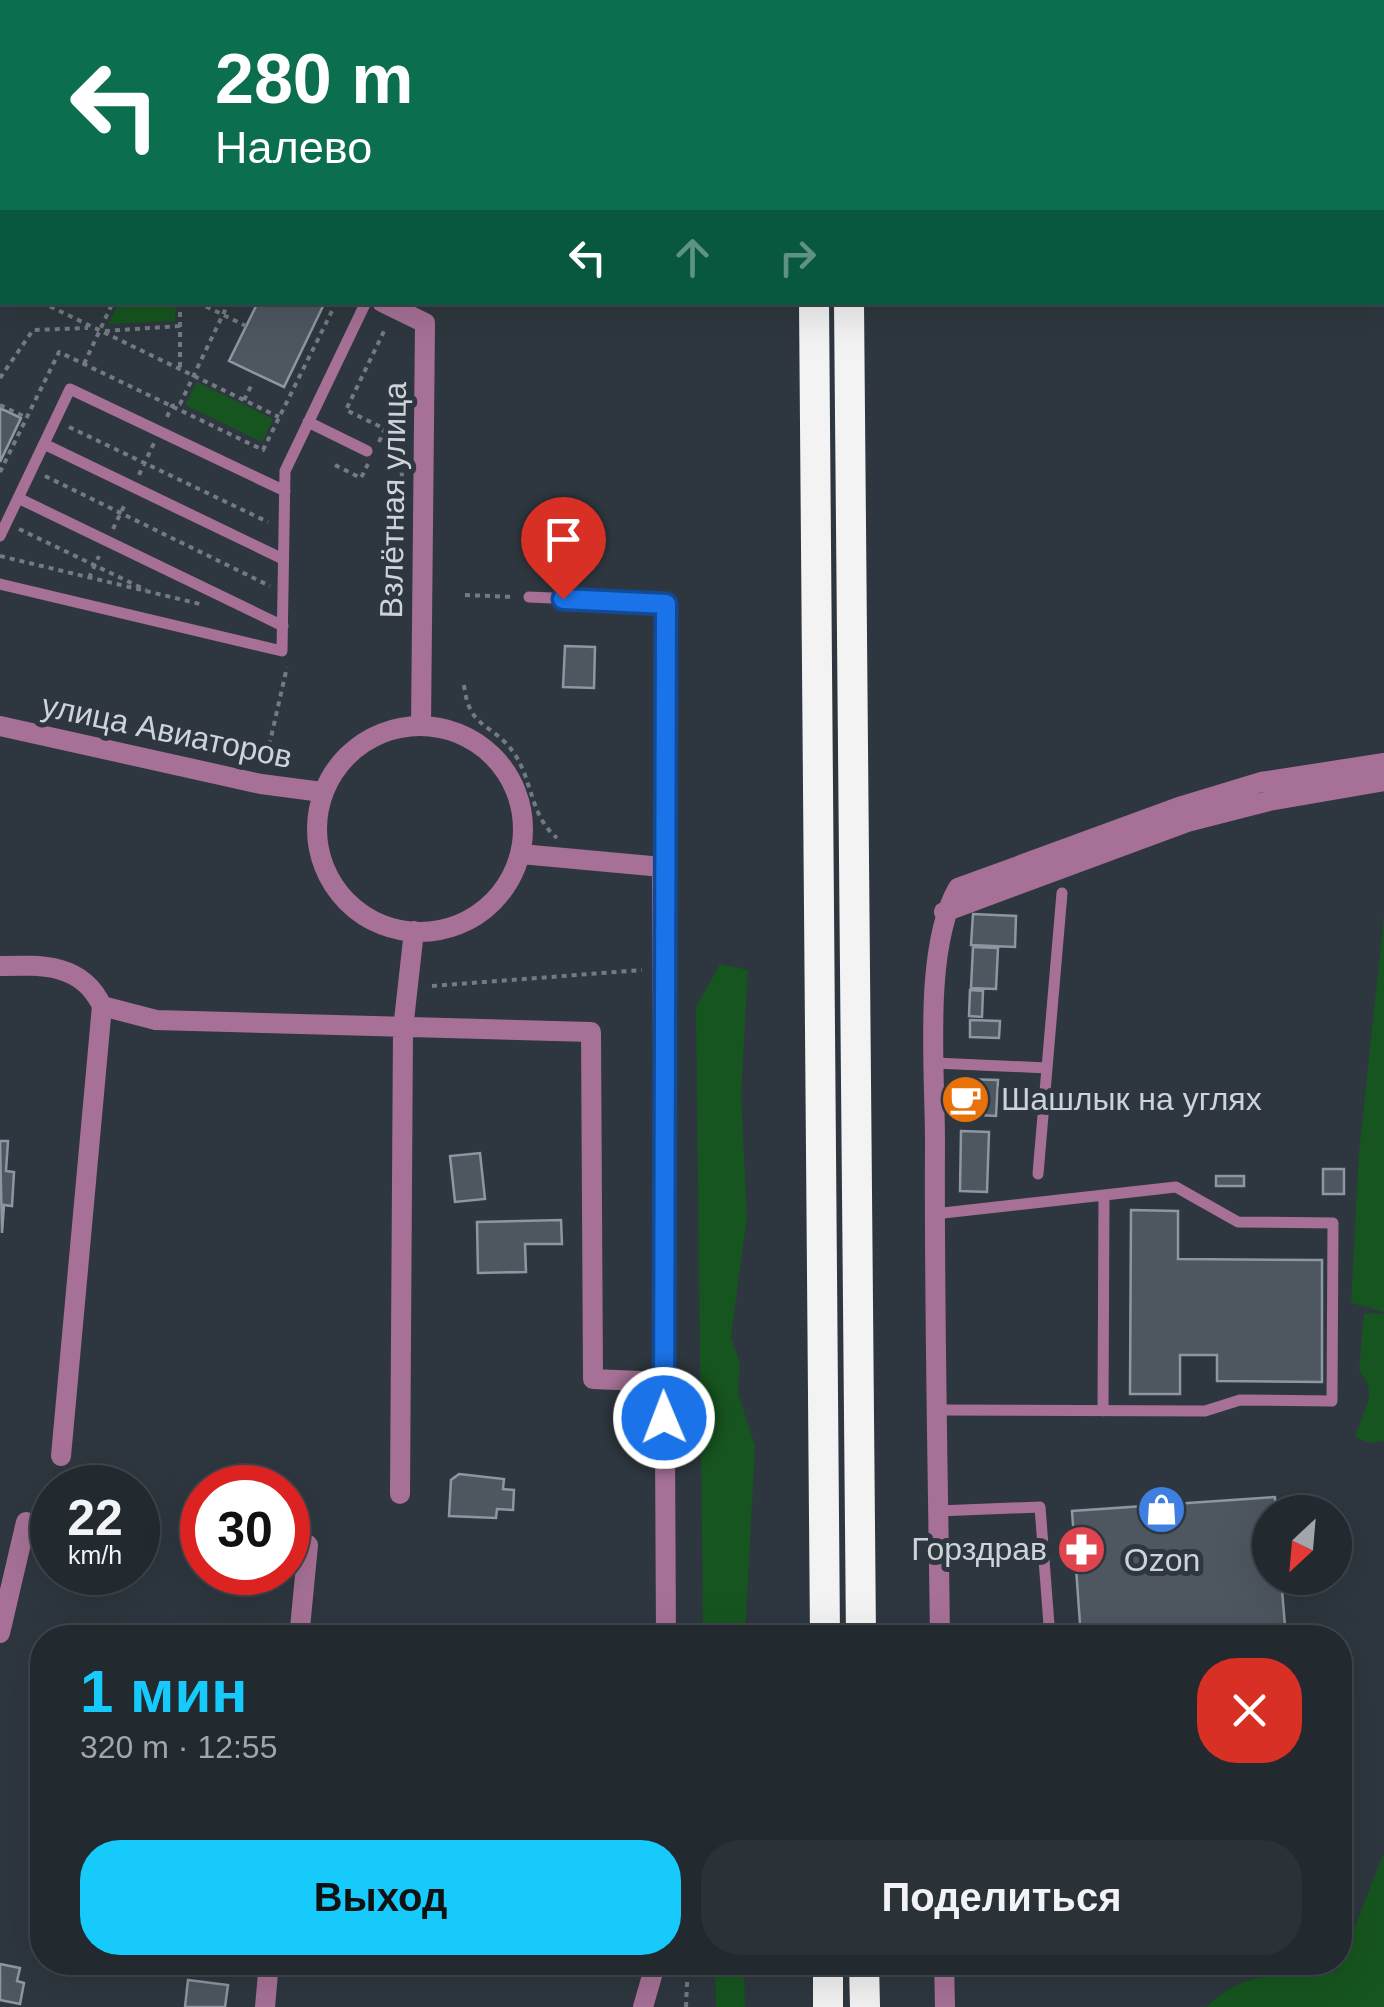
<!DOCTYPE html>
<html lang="ru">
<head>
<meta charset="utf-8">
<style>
  :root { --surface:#22292f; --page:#2a3137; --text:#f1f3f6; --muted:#a2a6aa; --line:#3f454b; --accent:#16cafb }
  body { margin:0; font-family:Arial,sans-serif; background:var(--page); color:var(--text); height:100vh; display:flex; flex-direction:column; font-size:38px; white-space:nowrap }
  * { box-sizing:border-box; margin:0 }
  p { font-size:32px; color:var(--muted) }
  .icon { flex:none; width:55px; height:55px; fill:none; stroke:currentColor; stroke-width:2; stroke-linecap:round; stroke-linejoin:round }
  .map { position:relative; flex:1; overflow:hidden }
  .details { position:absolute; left:30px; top:1625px; width:1322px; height:350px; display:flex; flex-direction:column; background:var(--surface); border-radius:40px; box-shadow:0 10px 40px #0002,0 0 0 2px var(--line) }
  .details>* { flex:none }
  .top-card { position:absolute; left:0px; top:0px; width:1385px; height:305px; box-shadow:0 10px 40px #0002,0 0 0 2px var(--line); background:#0b6e4f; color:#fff; overflow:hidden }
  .needle { width:65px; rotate:206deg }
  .controls { position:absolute; left:1252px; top:1495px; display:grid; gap:20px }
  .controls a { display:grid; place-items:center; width:100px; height:100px; border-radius:50%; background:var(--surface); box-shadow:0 10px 40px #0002,0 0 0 2px var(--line); font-size:50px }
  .speed { position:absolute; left:30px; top:1465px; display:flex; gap:20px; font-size:50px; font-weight:700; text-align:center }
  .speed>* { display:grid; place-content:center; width:130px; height:130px; border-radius:50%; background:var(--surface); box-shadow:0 10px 40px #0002,0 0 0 2px var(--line); line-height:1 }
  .speed small { font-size:25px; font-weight:400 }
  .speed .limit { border:15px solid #d22; background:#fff; color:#111 }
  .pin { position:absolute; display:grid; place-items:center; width:85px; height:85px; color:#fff; margin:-102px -42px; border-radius:50% 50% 50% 0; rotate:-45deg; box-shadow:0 0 10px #0007 }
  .pin .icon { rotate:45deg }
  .me { position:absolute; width:110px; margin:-55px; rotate:359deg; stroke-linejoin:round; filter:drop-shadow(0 0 8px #0008) }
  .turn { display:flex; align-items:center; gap:35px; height:210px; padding:0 50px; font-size:45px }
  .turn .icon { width:130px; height:130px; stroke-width:2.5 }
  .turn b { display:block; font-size:70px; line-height:85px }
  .lanes { display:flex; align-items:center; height:95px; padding:0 50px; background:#0003; justify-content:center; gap:50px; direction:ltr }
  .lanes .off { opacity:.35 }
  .round { display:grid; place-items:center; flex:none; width:105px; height:105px; border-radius:40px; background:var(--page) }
  .summary { display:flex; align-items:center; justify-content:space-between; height:170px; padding:0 50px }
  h1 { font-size:60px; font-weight:600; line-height:75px; color:var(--accent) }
  .button { display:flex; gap:20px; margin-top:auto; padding:20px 50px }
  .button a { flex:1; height:115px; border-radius:40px; background:var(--accent); color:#111; font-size:40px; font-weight:600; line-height:115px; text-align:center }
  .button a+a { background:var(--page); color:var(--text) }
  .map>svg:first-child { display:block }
</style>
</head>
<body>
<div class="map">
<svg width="1384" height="2007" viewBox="0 0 1384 2007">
  <rect width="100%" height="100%" fill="#2e373f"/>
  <!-- green -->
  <path fill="#16551f" d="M119,302L176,303L175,321L108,324Z
    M197,382L273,419L262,442L185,405Z
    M1384,916V1312L1351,1303L1359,1152Z
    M720,964L748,970L741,1095L747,1217L731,1336L740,1364L738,1393L755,1446L745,1638L708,1637L703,1625L696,1007Z
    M1364,1313L1384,1314V1441L1369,1443L1355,1437L1369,1398L1368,1384L1359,1370Z
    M1384,1852V2007H1206C1243,1970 1288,1972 1337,1972Z
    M715,1963H744L745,2007H716Z"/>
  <!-- building -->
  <path fill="#4e5760" stroke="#8d97a1" stroke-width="2.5" d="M258,302H325L284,387L229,361Z
    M0,408L21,418L0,462Z
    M565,646L595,647L594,688L563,687Z
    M973,914L1016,916L1015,947L971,945Z
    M973,947L998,948L996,989L971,988Z
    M970,990L983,991L982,1017L969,1016Z
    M970,1020L1000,1021L999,1038L970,1037Z
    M964,1079L998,1080L996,1116L962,1114Z
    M961,1131L989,1132L987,1192L960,1191Z
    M0,1141H8L6,1171L14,1172L12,1206L4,1205L2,1233Z
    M480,1153L485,1199L455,1202L450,1156Z
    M1323,1169H1344V1194H1323Z
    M1216,1176H1244V1186H1216Z
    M1131,1210L1178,1211V1259L1322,1260V1382L1217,1381V1355H1180V1394H1130Z
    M561,1220L562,1244H525L526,1272L478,1273L477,1222Z
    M459,1474L504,1479L503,1489L514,1490L513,1510L497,1509L496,1518L449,1516L451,1480Z
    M1275,1497L1276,1512H1270V1578H1281L1286,1638H1081L1072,1511Z
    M0,1964L20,1968L17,1981L24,1983L20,2004L0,2000Z
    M188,1980L228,1985L225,2007H185Z"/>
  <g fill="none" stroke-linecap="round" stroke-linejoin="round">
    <!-- path -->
    <path stroke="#737a81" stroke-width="4" stroke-dasharray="5 5" stroke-linecap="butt" d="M21,2L22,0
      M336,2V0
      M460,2V0
      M0,46L2,40
      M0,170L2,165
      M41,302L279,417
      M180,302V368
      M197,302L246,326
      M0,304L2,299
      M105,331L180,326
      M84,364L113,302
      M0,378L33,330L88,328
      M244,400L253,382
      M0,405L27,418
      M390,414C408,469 406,533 390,589
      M167,417L172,406L180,404L229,302
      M69,427L268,522
      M379,442L385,429L346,410L386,327
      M335,465L361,478L368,464
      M0,472L59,352L263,450L336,303
      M139,475L154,443
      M45,476L270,586
      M19,529L146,590
      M113,529L126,502
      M0,556L200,604
      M89,578L99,556
      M465,595L514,597
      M464,685C469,730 492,722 514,753C533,781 530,816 557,838
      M267,755L287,667
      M432,986L642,970
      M686,2007L688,1962"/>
    <!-- lane -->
    <path stroke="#a77197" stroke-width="11" d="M44,2L45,0
      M0,251L2,246
      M308,422L367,451
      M44,444L283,559
      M18,498L283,626
      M0,536L70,389L285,491
      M0,584L282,651L285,471L366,302
      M529,597L666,603L662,867
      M935,1063L1047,1068L1062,893
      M1038,1174L1047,1068
      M934,1214L1176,1187L1238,1222L1333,1223L1332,1401L1240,1400L1205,1411L937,1410
      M1103,1411L1104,1195
      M938,1511L1040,1507L1050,1638"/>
    <!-- street -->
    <path stroke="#a77197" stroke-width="20" d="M431,2V0
      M0,81L2,82
      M0,119L2,121
      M382,302L425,323L421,725
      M0,726L261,784L322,792
      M317 829a103 103 0 1 1 206 0a103 103 0 1 1-206 0Z
      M521,854L662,867L666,1638
      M944,912L1187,822L1269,801L1384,781
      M0,966C42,965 82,963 102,1006
      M61,1456L102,1006L156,1020L591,1032L593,1379L664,1382
      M400,1494L403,1029L414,931
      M0,1633L26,1522
      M299,1638L308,1545
      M940,1638C938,1472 934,1307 935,1142C935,1070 923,948 958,888L1182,806L1261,782L1384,763
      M944,1962L945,2007
      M265,2007L269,1962
      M643,2007L656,1962"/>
    <!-- highway -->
    <path stroke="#f3f3f3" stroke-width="30" d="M812,0V2
      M846,0V2
      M814,302L825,1638
      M849,302L861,1638
      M828,1962V2007
      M864,1962L865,2007"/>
  </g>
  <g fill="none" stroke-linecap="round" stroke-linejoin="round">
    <defs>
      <path id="route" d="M563,599L666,604L664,1418"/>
    </defs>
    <!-- route casing -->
    <use href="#route" stroke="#114b97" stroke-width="25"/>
    <!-- route -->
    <use href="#route" stroke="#1a73e8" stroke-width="18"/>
  </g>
  <!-- icons -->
  <defs>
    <symbol id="cafe-disc" viewBox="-11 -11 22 22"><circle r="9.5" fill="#e8710a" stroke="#2e373f"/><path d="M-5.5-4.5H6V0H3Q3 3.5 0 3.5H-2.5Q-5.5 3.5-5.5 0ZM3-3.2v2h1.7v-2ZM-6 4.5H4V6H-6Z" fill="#fff"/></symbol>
    <symbol id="shop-disc" viewBox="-11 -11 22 22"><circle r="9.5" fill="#3f7fe0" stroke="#2e373f"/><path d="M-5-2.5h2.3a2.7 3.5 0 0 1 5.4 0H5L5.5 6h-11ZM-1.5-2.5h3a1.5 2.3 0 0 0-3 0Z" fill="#fff"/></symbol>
    <symbol id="pharmacy-disc" viewBox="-11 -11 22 22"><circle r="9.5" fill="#e0444e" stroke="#2e373f"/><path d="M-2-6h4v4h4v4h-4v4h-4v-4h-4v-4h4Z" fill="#fff"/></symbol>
  </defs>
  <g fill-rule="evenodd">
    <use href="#cafe-disc" x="938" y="1072" width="55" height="55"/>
    <use href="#shop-disc" x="1134" y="1482" width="55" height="55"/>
    <use href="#pharmacy-disc" x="1054" y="1522" width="55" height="55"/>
  </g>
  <g text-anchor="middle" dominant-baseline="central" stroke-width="10" stroke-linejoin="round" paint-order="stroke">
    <!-- street labels -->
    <g font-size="32" fill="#cdd3d8" stroke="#2e373f">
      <text transform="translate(393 500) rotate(-89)">Взлётная улица</text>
      <text transform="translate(167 731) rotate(12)">улица Авиаторов</text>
    </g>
    <!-- poi labels -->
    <g font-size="32" fill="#cdd3d8" stroke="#2e373f" text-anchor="start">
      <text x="1001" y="1099">Шашлык на углях</text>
      <text x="1047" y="1549" text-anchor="end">Горздрав</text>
      <text x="1162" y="1560" text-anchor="middle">Ozon</text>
    </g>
  </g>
</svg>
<div class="controls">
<a><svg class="needle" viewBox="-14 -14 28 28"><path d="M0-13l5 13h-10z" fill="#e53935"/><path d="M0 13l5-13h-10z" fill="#a2a6aa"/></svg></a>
</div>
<div class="speed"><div>22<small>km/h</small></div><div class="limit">30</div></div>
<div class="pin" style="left:563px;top:599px;background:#d93025"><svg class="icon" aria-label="arrive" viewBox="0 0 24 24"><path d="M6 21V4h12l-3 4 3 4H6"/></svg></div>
<svg class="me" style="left:664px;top:1418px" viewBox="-20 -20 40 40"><circle r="17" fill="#1a73e8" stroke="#fff" stroke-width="3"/><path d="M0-11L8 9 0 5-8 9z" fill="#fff"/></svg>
<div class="top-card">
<div class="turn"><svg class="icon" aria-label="left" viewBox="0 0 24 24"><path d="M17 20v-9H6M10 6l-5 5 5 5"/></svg><div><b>280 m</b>Налево</div></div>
<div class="lanes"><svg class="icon" aria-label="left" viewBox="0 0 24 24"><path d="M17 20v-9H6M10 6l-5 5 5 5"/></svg><svg class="icon off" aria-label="ahead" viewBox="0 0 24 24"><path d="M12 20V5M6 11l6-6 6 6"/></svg><svg class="icon off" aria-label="right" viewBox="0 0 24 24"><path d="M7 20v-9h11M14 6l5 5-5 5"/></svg></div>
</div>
<section class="details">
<div class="summary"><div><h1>1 мин</h1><p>320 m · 12:55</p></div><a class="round" style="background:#d93025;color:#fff"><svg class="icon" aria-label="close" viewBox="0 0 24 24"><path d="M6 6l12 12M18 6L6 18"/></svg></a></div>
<div class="button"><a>Выход</a><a>Поделиться</a></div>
</section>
</div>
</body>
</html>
